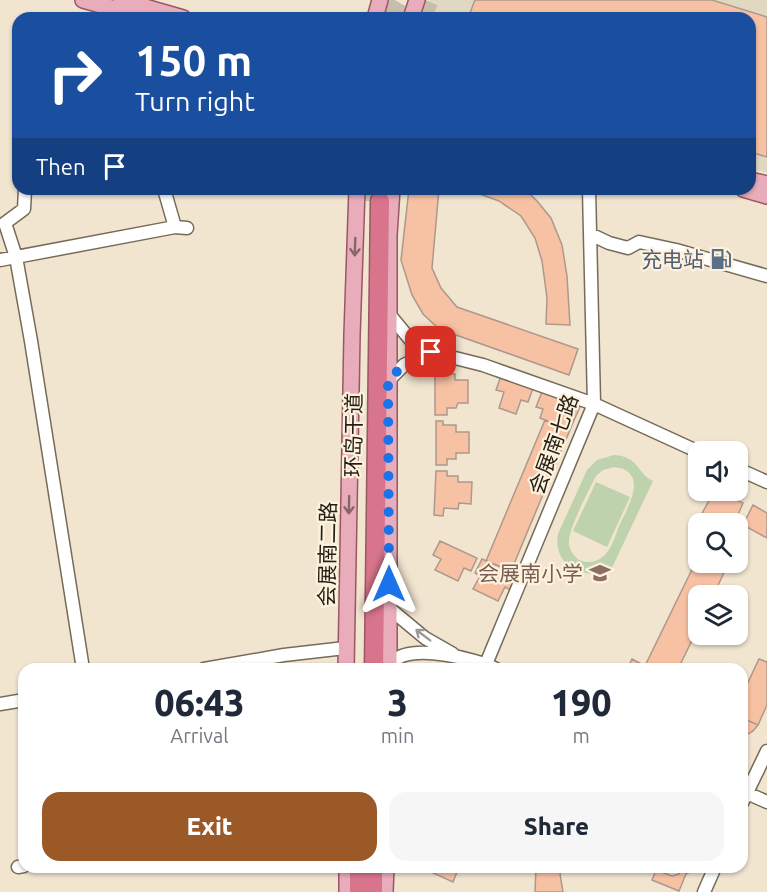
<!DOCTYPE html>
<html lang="en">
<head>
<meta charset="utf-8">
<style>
  :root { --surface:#fff; --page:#f6f6f7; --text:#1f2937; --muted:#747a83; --accent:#9b5927 }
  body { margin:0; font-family:Ubuntu,"Noto Sans SC",sans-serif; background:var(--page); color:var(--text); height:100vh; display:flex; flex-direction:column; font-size:22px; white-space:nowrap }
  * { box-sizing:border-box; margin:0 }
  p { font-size:20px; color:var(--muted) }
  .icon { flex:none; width:33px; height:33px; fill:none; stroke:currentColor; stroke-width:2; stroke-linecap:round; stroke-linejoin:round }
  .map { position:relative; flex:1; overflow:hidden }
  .sheet { position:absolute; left:18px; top:663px; width:730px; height:210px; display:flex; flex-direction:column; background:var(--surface); border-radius:18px; box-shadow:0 2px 4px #0004 }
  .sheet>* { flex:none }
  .hud { position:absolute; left:12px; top:12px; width:744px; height:183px; border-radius:18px; box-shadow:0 2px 4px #0004; background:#1a4fa0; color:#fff; overflow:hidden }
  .tools { position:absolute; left:688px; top:441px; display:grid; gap:12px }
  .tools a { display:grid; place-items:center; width:60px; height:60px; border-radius:12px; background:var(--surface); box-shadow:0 2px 4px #0004; font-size:30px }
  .pin { position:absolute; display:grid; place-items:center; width:51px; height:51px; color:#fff; margin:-26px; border-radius:12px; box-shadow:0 3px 9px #0006 }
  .me { position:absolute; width:66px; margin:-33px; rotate:0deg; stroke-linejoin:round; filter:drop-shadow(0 0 4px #0008) }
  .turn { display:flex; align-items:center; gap:21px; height:126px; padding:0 24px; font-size:27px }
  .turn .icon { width:78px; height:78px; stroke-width:2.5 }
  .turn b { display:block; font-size:42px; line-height:51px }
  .then { display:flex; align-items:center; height:57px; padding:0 24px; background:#0003; gap:12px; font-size:22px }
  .eta { display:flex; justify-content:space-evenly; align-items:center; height:102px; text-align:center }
  .eta b { font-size:36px; font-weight:800; line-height:42px }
  .primary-button { display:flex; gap:12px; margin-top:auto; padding:12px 24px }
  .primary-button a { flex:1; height:69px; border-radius:18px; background:var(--accent); color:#fff; font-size:24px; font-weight:800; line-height:69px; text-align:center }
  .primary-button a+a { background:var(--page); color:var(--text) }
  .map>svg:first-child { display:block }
</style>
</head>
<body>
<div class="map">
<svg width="767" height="892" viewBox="0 0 767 892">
  <rect width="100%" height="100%" fill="#f1e5d0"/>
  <!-- commercial -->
  <path fill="#e1d8c2" d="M430,0H767V173L750,168V18H425Z"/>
  <!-- green -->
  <path fill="#bed3ad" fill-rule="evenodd" d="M614,455C640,457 636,473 653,481L610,572L605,570C579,581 553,563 558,534L587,470L597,460ZM614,467C650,471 628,507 619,526C615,536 611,552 601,558C595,563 586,563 579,560C573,556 568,548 569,540C570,526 589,490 596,476L603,470Z
    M596,482L630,497L607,547L573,531Z"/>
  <!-- building -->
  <path fill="#f7c1a4" stroke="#ae988d" stroke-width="1.5" d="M475,0H712L767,17V157L750,152V18H468Z
    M409,189H439L432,268L441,288L457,307L578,349L569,375L439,329L423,314L412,295L401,260Z
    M466,189H525L537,201L551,218L562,245L567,276L570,325L546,324L547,298L542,261L535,238L521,216L499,201Z
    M435,369H445V374H455V380H468V403H458L456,408H447V415H435Z
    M501,376L533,388L528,402L521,400L516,414L499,408L504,392L496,390Z
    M542,392L580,407L575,418L570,416L565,428L540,418L543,409L536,407Z
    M570,416L575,418L511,571L486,561L545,420L565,428Z
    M436,421H443V425H456V432H469V453H456V459H447V465H436Z
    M436,471H447V476H458V482H472L471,504L459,503L458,509L444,508L443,516L434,515Z
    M713,493H722L743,503L734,524H709L699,519Z
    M753,505L767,513V538L743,525Z
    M440,541L477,558L471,571L464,568L458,581L435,570L441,559L433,555Z
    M699,555V562H729L713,596H699V626L678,669H651L645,666Z
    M482,559L511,571L516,577L510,590L505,587L498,601L473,589L480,576L475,573Z
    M632,659L645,666L651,669H627Z
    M759,659L767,662V705L758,725L742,718V695Z
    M742,718L758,725L753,731L742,738Z
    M434,867H459L453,882L431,872Z
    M536,867H563L560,874L563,892H535Z
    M681,867H692V871L686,874L679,891L652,880L656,870L672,876L679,874Z"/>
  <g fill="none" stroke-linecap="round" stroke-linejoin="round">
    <!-- highway-tunnel -->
    <path stroke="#c8bdab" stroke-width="18" stroke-dasharray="18 9" stroke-linecap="butt" d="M390,18L400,0
      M422,18L430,0
      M371,201V189"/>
    <defs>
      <path id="minor" d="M25,189L24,209L5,223L16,257L31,341L83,669
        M164,189L175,227
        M590,234L609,243L628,248L639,242L676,250L767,276
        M0,260L175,227L187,228
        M389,314L413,343L431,352L483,365L594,404L699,452
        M389,380L404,365L431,352
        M738,469L767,482
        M389,608L425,638L453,654
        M486,664L594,404L589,189
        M204,669L284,655L345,648
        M390,669C391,666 392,663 394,661C411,643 477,659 496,669
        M0,704L24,700
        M742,791L767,802
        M742,803L767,751
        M18,867L24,866
        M704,892L715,867"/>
      <path id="major" d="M83,0L147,18
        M121,0L183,18
        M375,18L380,0
        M411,18L417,0
        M750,180L767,184
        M743,189L767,196
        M346,669L352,335L357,189
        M389,669V235L392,189
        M347,867V892
        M385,892L386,867"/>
      <path id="highway" d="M374,669L380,201
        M359,892V867
        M373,892V867"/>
    </defs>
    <!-- minor casing -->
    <use href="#minor" stroke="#766b59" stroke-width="15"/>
    <!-- major casing -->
    <use href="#major" stroke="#995763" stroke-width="18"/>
    <!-- highway casing -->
    <use href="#highway" stroke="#995763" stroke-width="21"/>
    <!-- minor -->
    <use href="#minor" stroke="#fff" stroke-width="12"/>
    <!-- major -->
    <use href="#major" stroke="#e8acba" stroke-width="15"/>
    <!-- highway -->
    <use href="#highway" stroke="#d8758c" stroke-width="18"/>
  </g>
  <!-- one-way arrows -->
  <defs><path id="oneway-shaft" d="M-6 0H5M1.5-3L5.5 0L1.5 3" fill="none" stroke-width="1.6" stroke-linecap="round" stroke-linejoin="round" transform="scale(1.5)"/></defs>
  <g stroke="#866668">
    <use href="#oneway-shaft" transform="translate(355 247) rotate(92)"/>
    <use href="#oneway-shaft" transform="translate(349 505) rotate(91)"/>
  </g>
  <use stroke="#9c9a97" href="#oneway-shaft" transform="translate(423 635) rotate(-143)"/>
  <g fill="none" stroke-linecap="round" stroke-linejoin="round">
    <!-- route -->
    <path stroke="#1a73e8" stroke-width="10" stroke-dasharray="0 18" d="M389,584L388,380L404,365L431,352"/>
  </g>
  <!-- icons -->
  <defs>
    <symbol id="fuel-bare" viewBox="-9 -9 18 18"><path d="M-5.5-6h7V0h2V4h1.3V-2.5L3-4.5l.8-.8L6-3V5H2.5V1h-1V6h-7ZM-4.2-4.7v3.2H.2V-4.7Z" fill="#5c6f8a" stroke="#fef2dd" stroke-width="2.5" paint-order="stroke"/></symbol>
    <symbol id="school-bare" viewBox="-9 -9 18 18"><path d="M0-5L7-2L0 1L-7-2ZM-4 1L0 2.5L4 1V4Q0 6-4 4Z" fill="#8d6e63" stroke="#fef2dd" stroke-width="2.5" paint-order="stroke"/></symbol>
  </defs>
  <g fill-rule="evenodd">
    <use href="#fuel-bare" x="706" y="244" width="30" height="30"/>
    <use href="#school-bare" x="585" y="558" width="30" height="30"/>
  </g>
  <g text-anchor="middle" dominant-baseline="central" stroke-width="4.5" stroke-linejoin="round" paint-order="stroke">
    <!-- service labels -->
    <g font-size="21" fill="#4e5e75" stroke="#fef2dd" text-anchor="end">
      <text x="704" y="259">充电站</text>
    </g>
    <!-- street labels -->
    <g font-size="21" fill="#231f17" stroke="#fef2dd">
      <text transform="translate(353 435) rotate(-89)">环岛干道</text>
      <text transform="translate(553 444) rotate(-70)">会展南七路</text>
      <text transform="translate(327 554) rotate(-89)">会展南二路</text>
    </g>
    <!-- education labels -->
    <g font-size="21" fill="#785e54" stroke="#fef2dd" text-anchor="end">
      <text x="583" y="573">会展南小学</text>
    </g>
  </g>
</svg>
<div class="tools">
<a><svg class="icon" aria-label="sound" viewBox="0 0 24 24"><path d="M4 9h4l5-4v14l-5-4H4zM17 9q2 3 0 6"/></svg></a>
<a><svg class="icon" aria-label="search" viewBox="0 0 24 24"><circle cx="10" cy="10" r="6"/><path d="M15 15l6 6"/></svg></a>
<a><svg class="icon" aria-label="layers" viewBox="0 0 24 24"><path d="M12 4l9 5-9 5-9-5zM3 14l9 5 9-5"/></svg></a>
</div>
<div class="pin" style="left:431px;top:352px;background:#d93025"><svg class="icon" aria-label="arrive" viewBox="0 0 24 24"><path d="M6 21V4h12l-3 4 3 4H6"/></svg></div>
<svg class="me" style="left:389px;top:584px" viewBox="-20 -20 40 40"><path d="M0-17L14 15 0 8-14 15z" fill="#1a73e8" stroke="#fff" stroke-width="4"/></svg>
<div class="hud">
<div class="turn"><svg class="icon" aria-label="right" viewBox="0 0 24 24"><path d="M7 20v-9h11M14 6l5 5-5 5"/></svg><div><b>150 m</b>Turn right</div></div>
<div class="then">Then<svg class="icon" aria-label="arrive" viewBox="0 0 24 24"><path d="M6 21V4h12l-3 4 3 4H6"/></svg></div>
</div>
<section class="sheet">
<div class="eta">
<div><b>06:43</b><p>Arrival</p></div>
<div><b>3</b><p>min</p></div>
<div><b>190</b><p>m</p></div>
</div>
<div class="primary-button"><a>Exit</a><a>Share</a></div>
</section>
</div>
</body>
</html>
